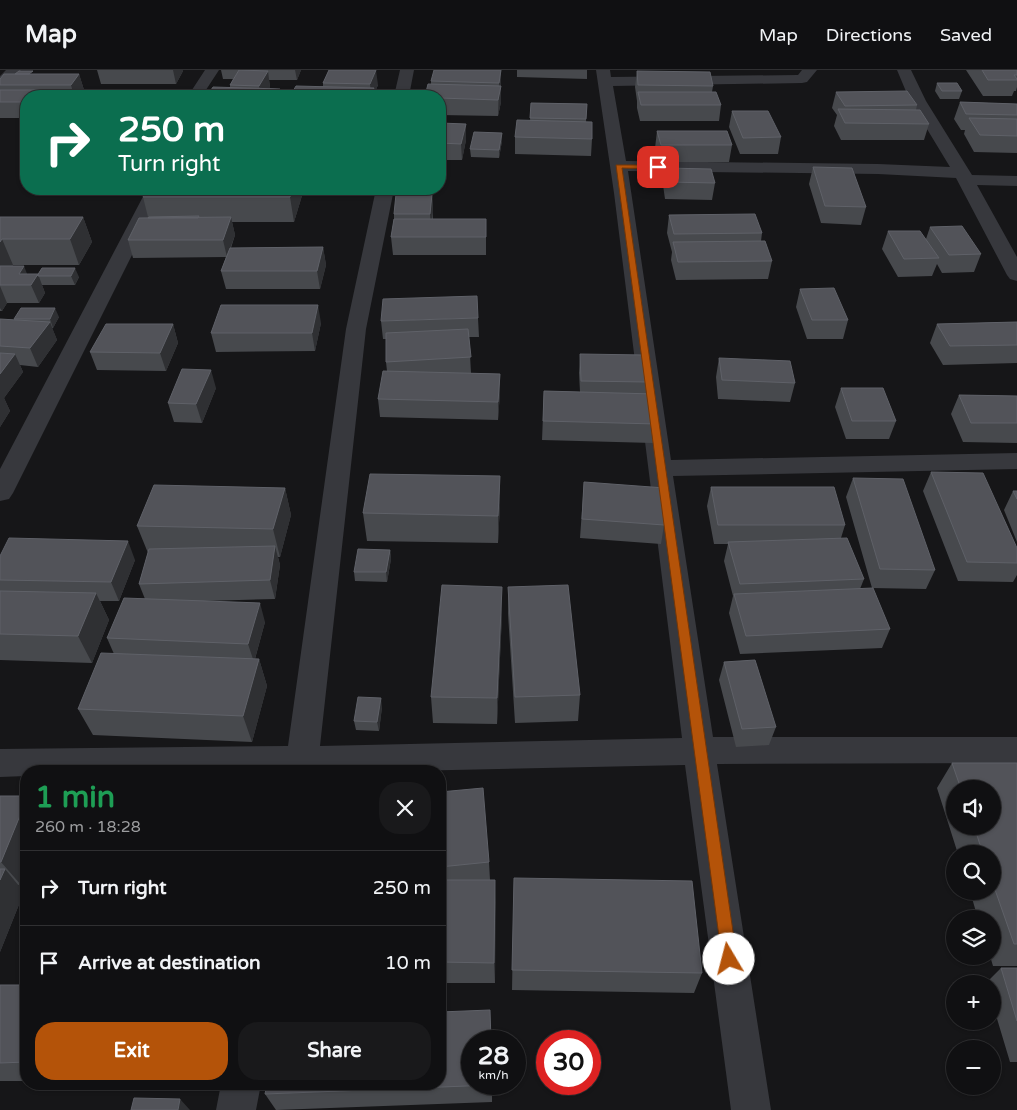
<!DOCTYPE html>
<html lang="en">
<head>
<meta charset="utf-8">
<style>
  :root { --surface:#101012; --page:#19191b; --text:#f1f3f6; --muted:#9c9d9f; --line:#303032; --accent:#b45309 }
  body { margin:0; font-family:"Varela Round",sans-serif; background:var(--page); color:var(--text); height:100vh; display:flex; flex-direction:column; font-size:19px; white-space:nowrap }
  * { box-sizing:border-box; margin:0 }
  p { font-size:16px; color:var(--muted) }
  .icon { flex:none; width:28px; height:28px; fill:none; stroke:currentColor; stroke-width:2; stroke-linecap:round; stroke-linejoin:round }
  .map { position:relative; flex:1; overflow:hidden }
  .details { position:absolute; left:20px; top:695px; width:426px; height:325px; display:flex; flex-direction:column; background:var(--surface); border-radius:20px; box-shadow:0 1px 4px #0004,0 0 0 1px var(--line) }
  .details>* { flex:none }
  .hud { position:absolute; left:20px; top:20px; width:426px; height:105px; border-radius:20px; box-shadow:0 1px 4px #0004,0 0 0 1px var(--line); background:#0b6e4f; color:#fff; overflow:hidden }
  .tools { position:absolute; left:946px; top:710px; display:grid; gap:10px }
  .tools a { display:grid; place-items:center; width:55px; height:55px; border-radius:50%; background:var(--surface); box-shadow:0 1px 4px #0004,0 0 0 1px var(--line); font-size:25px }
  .speed { position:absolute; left:461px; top:960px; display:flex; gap:10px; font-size:25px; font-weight:700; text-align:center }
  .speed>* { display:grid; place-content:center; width:65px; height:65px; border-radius:50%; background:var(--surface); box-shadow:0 1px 4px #0004,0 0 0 1px var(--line); line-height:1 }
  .speed small { font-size:12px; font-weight:400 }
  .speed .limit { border:8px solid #d22; background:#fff; color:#111 }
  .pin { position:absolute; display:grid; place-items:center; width:42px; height:42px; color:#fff; margin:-21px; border-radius:10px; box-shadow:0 2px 8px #0006 }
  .me { position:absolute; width:55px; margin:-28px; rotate:352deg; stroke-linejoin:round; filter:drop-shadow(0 0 4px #0008) }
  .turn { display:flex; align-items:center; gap:18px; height:105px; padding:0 15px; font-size:22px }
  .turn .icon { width:65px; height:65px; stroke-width:2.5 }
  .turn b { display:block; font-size:35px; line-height:42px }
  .round { display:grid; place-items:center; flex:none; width:52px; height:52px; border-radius:20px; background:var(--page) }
  .headline { display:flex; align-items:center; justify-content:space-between; height:85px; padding:0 15px }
  h1 { font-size:30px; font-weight:800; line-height:38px; color:#1e9e55 }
  .cta { display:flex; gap:10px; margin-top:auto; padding:10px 15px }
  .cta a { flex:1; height:58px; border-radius:20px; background:var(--accent); color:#fff; font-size:20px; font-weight:800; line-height:58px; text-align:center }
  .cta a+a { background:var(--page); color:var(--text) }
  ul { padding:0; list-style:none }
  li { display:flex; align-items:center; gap:15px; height:75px; padding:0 15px; border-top:1px solid var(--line) }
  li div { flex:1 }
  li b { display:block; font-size:19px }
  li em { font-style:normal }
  header { display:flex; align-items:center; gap:30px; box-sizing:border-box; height:70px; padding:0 25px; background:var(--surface); border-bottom:1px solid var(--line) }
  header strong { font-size:24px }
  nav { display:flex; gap:28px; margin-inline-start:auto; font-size:18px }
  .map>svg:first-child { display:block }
</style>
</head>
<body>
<header>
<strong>Map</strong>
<nav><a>Map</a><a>Directions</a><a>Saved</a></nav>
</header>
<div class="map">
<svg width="1017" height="1040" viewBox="0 0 1017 1040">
  <rect width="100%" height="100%" fill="#161618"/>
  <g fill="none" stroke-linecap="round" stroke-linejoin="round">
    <!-- minor -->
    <path fill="#37383d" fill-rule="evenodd" d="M6,0H21L5,17L0,18V6Z
      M205,0H219L202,26H188Z
      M400,0H414L409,26H394Z
      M596,0H610L611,7L798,5L802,0H817L807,12L802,13L613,16L626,91L878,94L950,97L910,31L897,0H911L926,31L972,105L1017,106V116L977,115L1017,187V211L1010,209L1007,205L956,108L878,104L628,101L671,390L1017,383V399L673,406L713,667H1017V693L717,694L771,1040H731L685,695L407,701H26V706L0,707V679L288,676L346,259L376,119H394L366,259L320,676L682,668L614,123Z
      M147,119H165L13,423L9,429L0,431V399Z
      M221,1014H261L256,1040H216Z"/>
  </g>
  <!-- wall -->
  <path fill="#47494d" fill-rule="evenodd" d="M97,0H183V1L176,14H101Z
    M221,0H301L297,10H269L270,17L269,18L280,19L281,26H207L230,18V15L233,9H223Z
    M329,0L378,15L374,24L375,26H290L323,16V13Z
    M501,0V32L498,46L440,45V26L431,14V11Z
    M517,0H587V9L517,7Z
    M966,0H1017V17L1016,21H1014L1012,26H983Z
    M637,1L713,16L712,22L721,35L719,51H640L637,38V31L635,17Z
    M34,4H79L84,20L79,26H26V48H0V9Z
    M937,13L962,21L959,29H940L935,21Z
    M836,22L917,35L916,40L929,54L924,70H841L834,56L837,45L832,38Z
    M960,32L1017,34V83L974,82L964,64L965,60H961L954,49Z
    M531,33L587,34L586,52L592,69L591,86L515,84V67L530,51Z
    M732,41L781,67L778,84H740L729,57Z
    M440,53L466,70L462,90H440Z
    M657,61L732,75L729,92H659L655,78Z
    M502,71L499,88L471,87L470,79Z
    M813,97L866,137L861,155L821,153L809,114Z
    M665,98L715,113L712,130L665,129L663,115Z
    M304,119L294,152H232L235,165L231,178L323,177L326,195L320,219H226L221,201L226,187L133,188L128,170L148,147L143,127Z
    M332,119H357L356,123H333Z
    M432,124L433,142V149H486V185H393L391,167L394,149V144Z
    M669,145L762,163L761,171L772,191L768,209L676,210L671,190L672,182L667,163Z
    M0,147H83L92,172L79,195H13L12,196L27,204H38L42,198L79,207L75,215H42L45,223L39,233H7L2,241H0Z
    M930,157L981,184L974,202L942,203L937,194L932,206L898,207L882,179L888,161L926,169Z
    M800,219L848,250L843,269H807L796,237Z
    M59,247L53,258H52L57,270L38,297L20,295L23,302L4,328L10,341L0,357V249L14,250V249Z
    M478,248L479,267H469L471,303L500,304V322L498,350L380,347L378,329L387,301L386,292V269H383L381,251Z
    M1017,252V293L943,295L930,273L937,254Z
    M321,253L315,281L216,282L211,263Z
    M173,254L178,273L166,301L97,300L90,282Z
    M580,284L647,312L646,324L656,354L653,373L542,370L544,321L580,322L579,303Z
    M719,288L795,313L790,332L718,329L716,307Z
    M216,318L202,353L174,352L168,333Z
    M841,318L896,351L889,369H846L835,337Z
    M959,325L1017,326V373L963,372L951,344Z
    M931,402L1017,478V505L1013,512L958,511L923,421Z
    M500,406V434L498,473L367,471L363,443Z
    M853,408L935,500L926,519L872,518L846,427Z
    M584,412L664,455L661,474L580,468Z
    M711,417L845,455L841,468L864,509L860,519L890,559L882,578L740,584L729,543L733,526L724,491L728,474H714L707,436Z
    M285,418L291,445L280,487H278L280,495L275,529L204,531L265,552L255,589H259L267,616L252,672L93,665L78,639L114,584L107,568L145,529L139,514L148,483L137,456Z
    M1013,421H1017V472L1004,440Z
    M390,480L391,489L387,512L355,511L354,502Z
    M0,486L135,490L119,531H100L109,550L92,593L0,590Z
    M508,517L580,625L578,651L515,653L508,544Z
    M502,544L497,654L433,653L431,627Z
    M724,592L776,657L769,675L736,677L719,610Z
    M382,637L379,661L356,660L354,651Z
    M952,693H1017V896H993L990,886H992V849H978L970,821H992V784H958L937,718ZM955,719H992V756H955Z
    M440,722L489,792L490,810H495V913H440Z
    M0,726H26V801L21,815H18L24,822L0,882Z
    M514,808L702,903L694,923L512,920Z
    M1001,898H1017V992H1010L992,932V914H987V912Z
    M0,915H26V1011H0Z
    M492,1014V1032L276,1040L265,1024Z"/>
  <!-- shaded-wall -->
  <path fill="#2f3033" d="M173,0H183V1L176,14Z
    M295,0H301L297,10Z
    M376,0L378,15L374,24L375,26H370L371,24L370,14Z
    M501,0V32L498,46L499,13Z
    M268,1L270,17L265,26H261L259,16Z
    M79,4L84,20L79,26H74L71,15Z
    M280,19L281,26H276Z
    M70,20L72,26H66Z
    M466,54V70L462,90L461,74Z
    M502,63V71L499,88V80Z
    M292,119H304L294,152L290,127Z
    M432,124L433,142L431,161L430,144Z
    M83,147L92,172L79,195L70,169Z
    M231,147L235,165L227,187L223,170Z
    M2,169L13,195L5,208L0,196V172Z
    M323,177L326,195L320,219L317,201Z
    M24,196L31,214L19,204Z
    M75,198L79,207L75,215L71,206Z
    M38,204L45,223L39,233L31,215Z
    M0,216L7,233L2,241L0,238Z
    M318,235L321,253L315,281L312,263Z
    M55,238L59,247L53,258L50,249Z
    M50,252L57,270L38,297L30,278Z
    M173,254L178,273L166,301L160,283Z
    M15,284L23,302L4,328L10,341L0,357V304Z
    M211,300L216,318L202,353L196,334Z
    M500,304V322L498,350V332Z
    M500,406V434L498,473V446Z
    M285,418L291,445L280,487L273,459Z
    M128,471L135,490L119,531L111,512Z
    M275,476L280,495L275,529L270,510Z
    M390,480L391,489L387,512L386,502Z
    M502,517V544L497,654V628Z
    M96,523L109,550L92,593L78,566Z
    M260,533L265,552L254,592L248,574Z
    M259,589L267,616L252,672L243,646Z
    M381,628L382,637L379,661L377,652Z
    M26,731V768H25L26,769V801L21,815L1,792Z
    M5,799L24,822L0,882V810Z
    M495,810L496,833L495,913L494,893Z
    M180,1029L190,1040H178Z"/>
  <!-- building -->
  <path fill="#525359" stroke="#5f6168" d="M239,0L268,1L259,16L230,15Z
    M329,0H376L370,14L323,13Z
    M434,0H501L499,13L431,11Z
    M982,0H1017V5H1014L1017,9V10H988Z
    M19,1H33L29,4H15Z
    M637,1L710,2L713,16L638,15Z
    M4,4H79L71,15H0V9Z
    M937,13H957L962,21H942Z
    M428,14L501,16L498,30L440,28V26H425Z
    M296,16L374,18L370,26H290Z
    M213,17L280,19L276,26H207Z
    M0,20H70L66,26H26V32H0Z
    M907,21L917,35L845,36L836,22Z
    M638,22H716L721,35H641Z
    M960,32L1017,34V45L966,44Z
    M531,33L587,34L586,49L530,48Z
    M838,39L920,40L929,54L845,53Z
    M732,41H768L781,67L743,68Z
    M969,48L1017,49V66L980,65Z
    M517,50L592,52V69L515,67Z
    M440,53L466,54L461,74L440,73Z
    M657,61H727L732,75H661Z
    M474,62L502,63L499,80L470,79Z
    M813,97L852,98L866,137L825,136Z
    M665,98L711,99L715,113L667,112Z
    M147,119H292L290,127H143Z
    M396,124H432L430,144H394Z
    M755,144L762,163L674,164L669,145Z
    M199,146L198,148H148L149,147Z
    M0,147H83L70,169H2L0,172Z
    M231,147L223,170H128L139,148Z
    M394,149H486V167H391Z
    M962,156L981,184L949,185L930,157Z
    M888,161H920L939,188L904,189Z
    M765,171L772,191L678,192L673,172Z
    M323,177L317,201H221L230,178Z
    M0,196H24L19,204H38L31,215H0Z
    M42,198H75L71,206H38V204L37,206Z
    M834,218L848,250H812L800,219Z
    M477,226L478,248L381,251L383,229Z
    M221,235H318L312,263H211Z
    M21,238H55L50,249H14Z
    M0,249L50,252L30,278L0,276Z
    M1017,252V275L950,276L937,254Z
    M106,254H173L160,283L90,282Z
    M468,259L471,287L386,292V263Z
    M0,283L15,284L0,304Z
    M580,284L644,285L647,312L581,311Z
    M719,288L790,291L795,313L722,310Z
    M182,299L211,300L196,334L168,333Z
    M383,301L500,304L498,332L378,329Z
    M841,318H883L896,351H852Z
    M544,321L654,324L656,354L543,351Z
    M959,325L1017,326V353H971Z
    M931,402L983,403L1017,478V493L967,492Z
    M370,404L500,406L498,446L363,443Z
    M853,408L903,409L935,500L880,499Z
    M584,412L665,418L664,455L582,449Z
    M154,415L285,418L273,459L137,456Z
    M711,417H834L845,455H718Z
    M1013,421H1017V429Z
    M9,468L128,471L111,512L0,510V486Z
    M847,468L864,509L740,514L728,472Z
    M275,476L270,510L139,514L149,479Z
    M358,479L390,480L386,502H354Z
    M442,515L502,517L497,628L431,627Z
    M568,515L580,625L515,627L508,517Z
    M873,518L890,559L746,566L734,524Z
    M0,521L96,523L78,566L0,564Z
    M124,528L260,533L248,574L107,568Z
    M101,583L259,589L243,646L78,639Z
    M755,590L776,657L742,659L724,592Z
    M358,627L381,628L377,652L354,651Z
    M952,693H1017V874H1014L992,811V784H983L974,756H992V719H961Z
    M483,718L489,792L440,797V722Z
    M0,726H26V731L1,792H0Z
    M0,799H5L0,810Z
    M514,808L692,811L702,903L512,900Z
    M440,810H495L494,893L440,892Z
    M1001,898H1017V951Z
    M0,915H26V992L0,993Z
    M490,940L491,971H472V1014H492V1015L265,1024L267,1014H440V942Z
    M134,1028L180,1029L178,1040H131Z"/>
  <!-- route -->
  <path fill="#b45309" stroke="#753606" d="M616,95H658L662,97L658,99L622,98L737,889L735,894L729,896L724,894L722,889Z"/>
</svg>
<div class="tools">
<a><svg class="icon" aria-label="sound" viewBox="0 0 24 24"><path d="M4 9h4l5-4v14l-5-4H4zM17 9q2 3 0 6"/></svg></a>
<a><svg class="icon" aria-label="search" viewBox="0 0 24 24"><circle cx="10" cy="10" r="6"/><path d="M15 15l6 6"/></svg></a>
<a><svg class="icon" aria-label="layers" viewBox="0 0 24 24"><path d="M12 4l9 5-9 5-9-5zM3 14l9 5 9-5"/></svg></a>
<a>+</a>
<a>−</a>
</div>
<div class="speed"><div>28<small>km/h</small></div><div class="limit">30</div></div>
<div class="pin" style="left:658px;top:97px;background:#d93025"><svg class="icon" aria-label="arrive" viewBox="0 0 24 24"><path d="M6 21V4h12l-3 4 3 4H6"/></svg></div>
<svg class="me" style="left:729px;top:889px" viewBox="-20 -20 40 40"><circle r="19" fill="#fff"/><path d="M0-13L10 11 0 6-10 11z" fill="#b45309"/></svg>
<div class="hud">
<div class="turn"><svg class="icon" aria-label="right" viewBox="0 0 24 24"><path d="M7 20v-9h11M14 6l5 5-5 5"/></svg><div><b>250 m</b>Turn right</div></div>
</div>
<section class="details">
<div class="headline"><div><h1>1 min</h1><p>260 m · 18:28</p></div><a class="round"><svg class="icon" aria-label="close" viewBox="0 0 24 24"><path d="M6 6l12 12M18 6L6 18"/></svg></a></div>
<ul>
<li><svg class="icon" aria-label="right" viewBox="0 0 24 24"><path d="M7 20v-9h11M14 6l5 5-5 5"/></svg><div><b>Turn right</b></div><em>250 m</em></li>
<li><svg class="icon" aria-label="arrive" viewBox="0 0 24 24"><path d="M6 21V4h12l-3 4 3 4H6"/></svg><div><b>Arrive at destination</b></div><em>10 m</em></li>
</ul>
<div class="cta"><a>Exit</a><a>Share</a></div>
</section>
</div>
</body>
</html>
